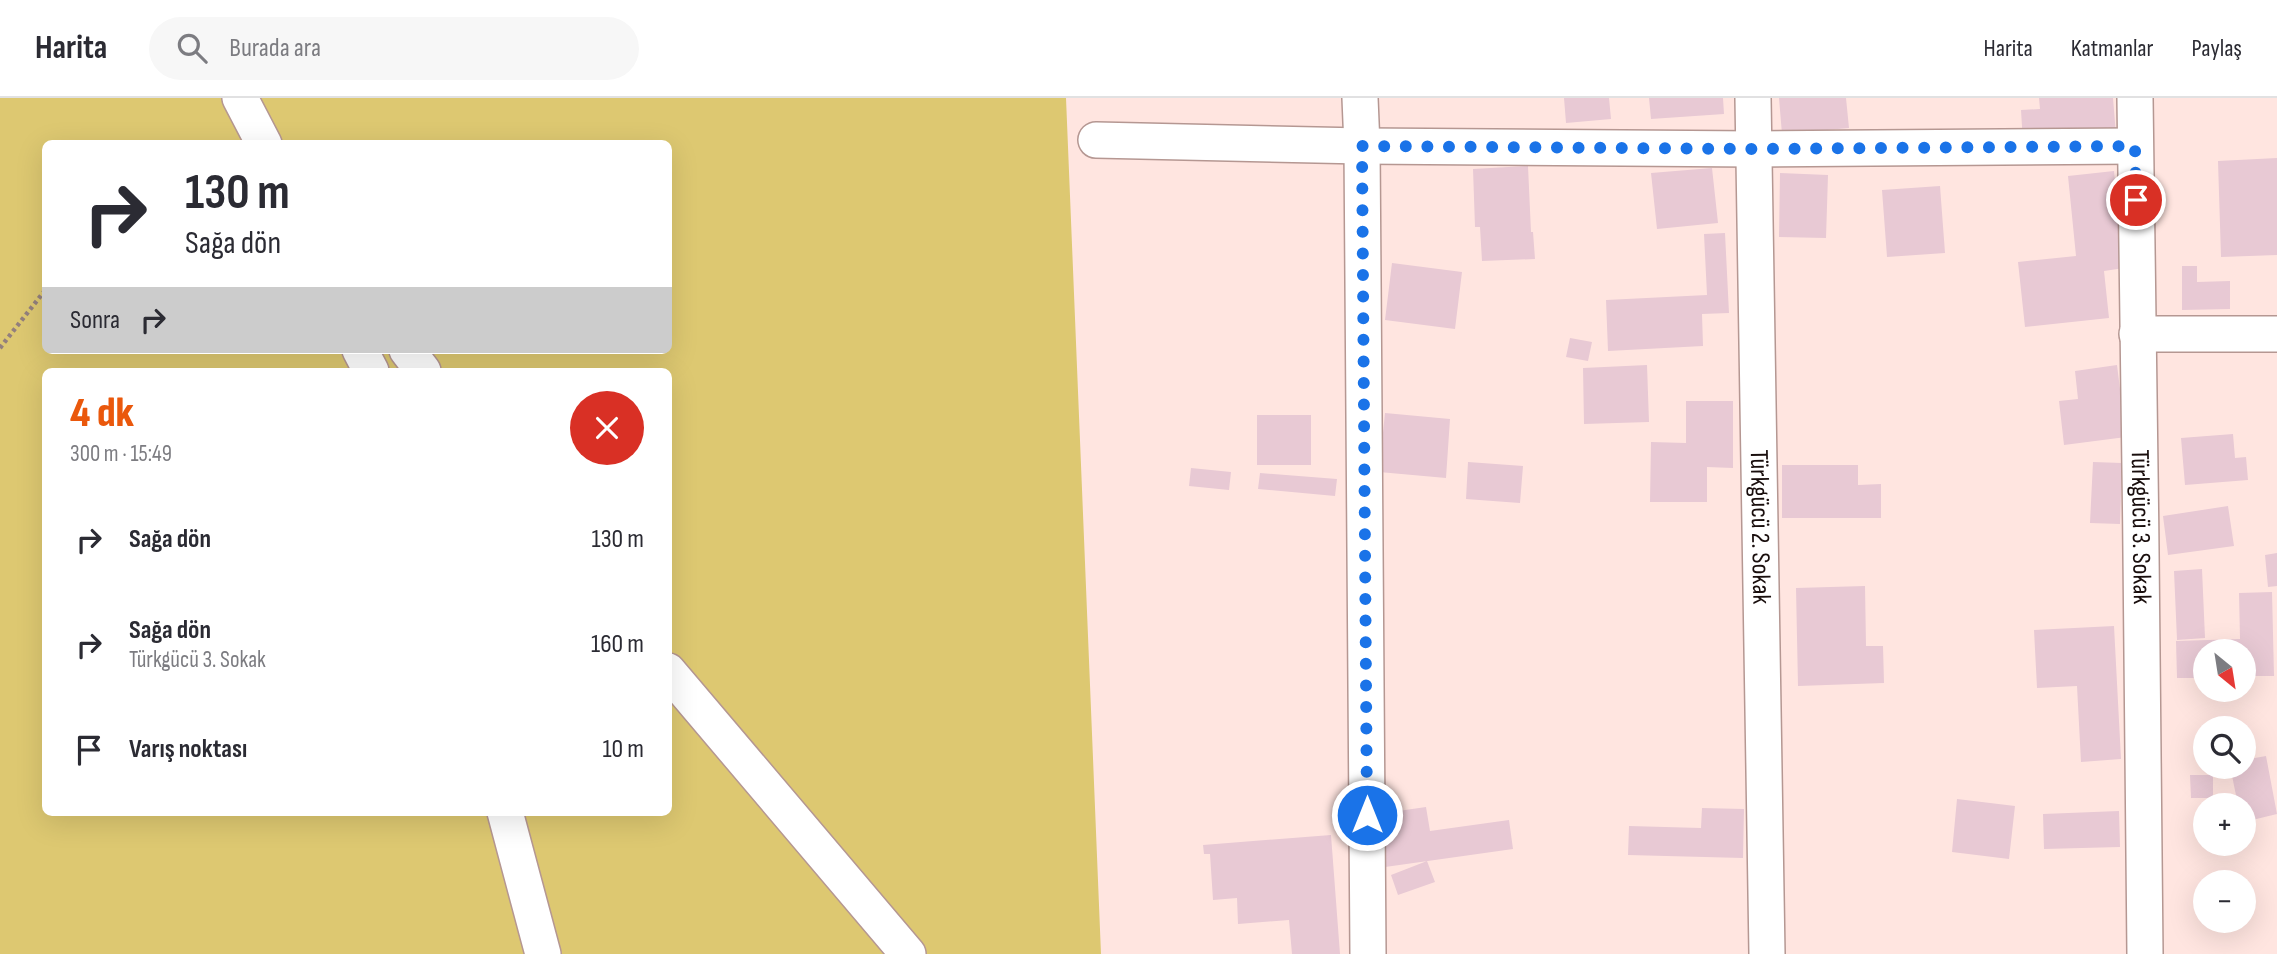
<!DOCTYPE html>
<html lang="tr">
<head>
<meta charset="utf-8">
<style>
  :root { --surface:#fff; --page:#f7f7f7; --text:#2b2b33; --muted:#7c7c81; --line:#e1e1e2; --accent:#ea580c }
  body { margin:0; font-family:"Sofia Sans Condensed",sans-serif; background:var(--page); color:var(--text); height:100vh; display:flex; flex-direction:column; font-size:26px; white-space:nowrap }
  * { box-sizing:border-box; margin:0 }
  p { font-size:23px; color:var(--muted) }
  .icon { flex:none; width:38px; height:38px; fill:none; stroke:currentColor; stroke-width:2; stroke-linecap:round; stroke-linejoin:round }
  .map { position:relative; flex:1; overflow:hidden }
  .drawer { position:absolute; left:42px; top:270px; width:630px; height:448px; display:flex; flex-direction:column; background:var(--surface); border-radius:10px; box-shadow:0 7px 28px #0002 }
  .drawer>* { flex:none }
  .guide { position:absolute; left:42px; top:42px; width:630px; height:214px; border-radius:10px; box-shadow:0 7px 28px #0002; background:#fff; color:var(--text); overflow:hidden }
  .needle { width:46px; rotate:150deg }
  .buttons { position:absolute; left:2193px; top:541px; display:grid; gap:14px }
  .buttons a { display:grid; place-items:center; width:63px; height:63px; border-radius:50%; background:var(--surface); box-shadow:0 7px 28px #0002; font-size:35px }
  .pin { position:absolute; display:grid; place-items:center; width:60px; height:60px; color:#fff; margin:-30px; border:4px solid #fff; border-radius:50%; box-shadow:0 2px 7px #0007 }
  .me { position:absolute; width:77px; margin:-38px; rotate:0deg; stroke-linejoin:round; filter:drop-shadow(0 0 5px #0008) }
  .turn { display:flex; align-items:center; gap:24px; height:147px; padding:0 28px; font-size:32px }
  .turn .icon { width:91px; height:91px; stroke-width:2.5 }
  .turn b { display:block; font-size:49px; line-height:60px }
  .then { display:flex; align-items:center; height:66px; padding:0 28px; background:#0003; gap:14px; font-size:26px }
  .round { display:grid; place-items:center; flex:none; width:74px; height:74px; border-radius:37px; background:var(--page) }
  .headline { display:flex; align-items:center; justify-content:space-between; height:119px; padding:0 28px }
  h1 { font-size:42px; font-weight:800; line-height:52px; color:var(--accent) }
  ul { padding:0; list-style:none }
  li { display:flex; align-items:center; gap:21px; height:105px; padding:0 28px }
  li div { flex:1 }
  li b { display:block; font-size:26px }
  li em { font-style:normal }
  header { display:flex; align-items:center; gap:42px; box-sizing:border-box; height:98px; padding:0 35px; background:var(--surface); border-bottom:2px solid var(--line) }
  header strong { font-size:33px }
  nav { display:flex; gap:38px; margin-inline-start:auto; font-size:24px }
  .search { width:490px; height:63px; background:var(--page); display:flex; align-items:center; gap:18px; box-sizing:border-box; padding:0 24px; border-radius:38px; color:var(--muted); font-size:26px }
  .map>svg:first-child { display:block }
</style>
</head>
<body>
<header>
<strong>Harita</strong>
<div class="search"><svg class="icon" aria-label="search" viewBox="0 0 24 24"><circle cx="10" cy="10" r="6"/><path d="M15 15l6 6"/></svg>Burada ara</div>
<nav><a>Harita</a><a>Katmanlar</a><a>Paylaş</a></nav>
</header>
<div class="map">
<svg width="2277" height="856" viewBox="0 0 2277 856">
  <rect width="100%" height="100%" fill="#ffe5e0"/>
  <!-- green -->
  <path fill="#ddc871" fill-rule="evenodd" d="M0,0H1066L1101,856H0ZM46,46H668V252H46ZM46,273H668V714H46Z"/>
  <!-- building -->
  <path fill="#e8c9d4" d="M1564,0H1609L1611,21L1566,25Z
    M1649,0H1723L1724,16L1651,21Z
    M1779,0H1846L1849,30L1782,36Z
    M2039,0H2113L2116,37L2023,45L2021,12L2040,11Z
    M2277,60V157L2221,159L2218,63Z
    M1528,68L1531,134H1533L1535,161L1482,163L1480,129H1475L1473,71Z
    M1712,70L1718,125L1657,131L1651,75Z
    M2114,73L2124,170L2104,173L2109,220L2025,229L2018,164L2076,158L2068,78Z
    M1780,75L1828,77L1826,140L1779,139Z
    M1940,88L1945,155L1887,159L1882,92Z
    M1725,135L1729,215L1702,216L1703,248L1608,253L1606,202L1707,197L1704,136Z
    M1392,165L1462,174L1455,231L1385,222Z
    M2182,168H2197V184L2230,183V211L2182,212Z
    M1570,240L1592,244L1588,263L1566,259Z
    M1647,267L1649,324L1584,326L1583,270Z
    M2117,267L2126,339L2064,347L2059,303L2078,301L2075,273Z
    M1686,303H1733V370L1707,369V404H1650L1651,344L1686,345Z
    M1385,315L1450,321L1446,380L1379,374Z
    M1257,317H1311V367H1257Z
    M2233,336L2235,360L2246,359L2248,382L2185,387L2181,340Z
    M1468,364L1523,368L1520,405L1466,401Z
    M2093,364L2122,365L2120,426L2090,425Z
    M1782,367H1858V387L1881,386V420H1782Z
    M1191,370L1231,374L1229,392L1189,388Z
    M1260,375L1337,381L1335,398L1258,391Z
    M2228,408L2234,448L2168,457L2163,418Z
    M2277,455V488L2268,489L2265,457Z
    M2202,471L2205,540L2177,542L2174,473Z
    M1865,488L1866,548H1883L1884,585L1798,588L1796,490Z
    M2272,494L2274,578H2244V553H2205V580H2177L2176,543L2240,541L2239,495Z
    M2114,528L2121,661L2081,664L2077,588L2037,590L2034,532Z
    M2266,658L2277,716L2244,724V707H2238L2230,668H2244V662Z
    M2190,677H2213V700H2191Z
    M1957,701L2015,708L2009,761L1952,754Z
    M1426,709L1430,733L1509,722L1513,751L1378,770L1371,717Z
    M1702,710L1744,711L1743,760L1628,757L1629,728L1701,730Z
    M2119,713L2120,749L2044,751L2043,716Z
    M2205,718V742L2199,743L2197,719Z
    M1331,737L1340,856H1292L1289,822L1238,826L1237,800L1213,802L1210,756H1204L1203,747Z
    M1427,763L1435,784L1398,797L1391,777Z"/>
  <g fill="none" stroke-linecap="round" stroke-linejoin="round">
    <defs>
      <g id="street">
        <path d="M240,0L264,46"/>
        <path d="M1360,0L1362,48L1368,856"/>
        <path id="s1" d="M1753,0L1767,856"/>
        <path id="s2" d="M2135,0C2138,285 2144,571 2145,856"/>
        <path d="M1096,42L1362,48L1755,51L2135,48"/>
        <path d="M2137,236H2277"/>
        <path d="M360,252L371,273"/>
        <path d="M407,252L423,273"/>
        <path d="M668,573L908,856"/>
        <path d="M505,714L543,856"/>
      </g>
    </defs>
    <!-- street casing -->
    <use href="#street" stroke="#b59792" stroke-width="38"/>
    <!-- path -->
    <path stroke="#93807d" stroke-width="4.5" stroke-dasharray="3.5 3.5" stroke-linecap="butt" d="M0,250L46,191"/>
    <!-- street -->
    <use href="#street" stroke="#fff" stroke-width="35"/>
  </g>
  <g fill="none" stroke-linecap="round" stroke-linejoin="round">
    <!-- route -->
    <path stroke="#1a73e8" stroke-width="12" stroke-dasharray="0 21.6" d="M1367,717L1362,48L1755,51L2135,48L2136,102"/>
  </g>
  <g text-anchor="middle" dominant-baseline="central" stroke-width="7" stroke-linejoin="round" paint-order="stroke">
    <!-- street labels -->
    <g font-size="26" fill="#190e0d" stroke="#fff">
      <text stroke="none"><textPath href="#s1" startOffset="429">Türkgücü 2. Sokak</textPath></text>
      <text stroke="none"><textPath href="#s2" startOffset="429">Türkgücü 3. Sokak</textPath></text>
    </g>
  </g>
</svg>
<div class="buttons">
<a><svg class="needle" viewBox="-14 -14 28 28"><path d="M0-13l5 13h-10z" fill="#e53935"/><path d="M0 13l5-13h-10z" fill="#7c7c81"/></svg></a>
<a><svg class="icon" aria-label="search" viewBox="0 0 24 24"><circle cx="10" cy="10" r="6"/><path d="M15 15l6 6"/></svg></a>
<a>+</a>
<a>−</a>
</div>
<div class="pin" style="left:2136px;top:102px;background:#d93025"><svg class="icon" aria-label="arrive" viewBox="0 0 24 24"><path d="M6 21V4h12l-3 4 3 4H6"/></svg></div>
<svg class="me" style="left:1367px;top:717px" viewBox="-20 -20 40 40"><circle r="17" fill="#1a73e8" stroke="#fff" stroke-width="3"/><path d="M0-11L8 9 0 5-8 9z" fill="#fff"/></svg>
<div class="guide">
<div class="turn"><svg class="icon" aria-label="right" viewBox="0 0 24 24"><path d="M7 20v-9h11M14 6l5 5-5 5"/></svg><div><b>130 m</b>Sağa dön</div></div>
<div class="then">Sonra<svg class="icon" aria-label="right" viewBox="0 0 24 24"><path d="M7 20v-9h11M14 6l5 5-5 5"/></svg></div>
</div>
<section class="drawer">
<div class="headline"><div><h1>4 dk</h1><p>300 m · 15:49</p></div><a class="round" style="background:#d93025;color:#fff"><svg class="icon" aria-label="close" viewBox="0 0 24 24"><path d="M6 6l12 12M18 6L6 18"/></svg></a></div>
<ul>
<li><svg class="icon" aria-label="right" viewBox="0 0 24 24"><path d="M7 20v-9h11M14 6l5 5-5 5"/></svg><div><b>Sağa dön</b></div><em>130 m</em></li>
<li><svg class="icon" aria-label="right" viewBox="0 0 24 24"><path d="M7 20v-9h11M14 6l5 5-5 5"/></svg><div><b>Sağa dön</b><p>Türkgücü 3. Sokak</p></div><em>160 m</em></li>
<li><svg class="icon" aria-label="arrive" viewBox="0 0 24 24"><path d="M6 21V4h12l-3 4 3 4H6"/></svg><div><b>Varış noktası</b></div><em>10 m</em></li>
</ul>
</section>
</div>
</body>
</html>
